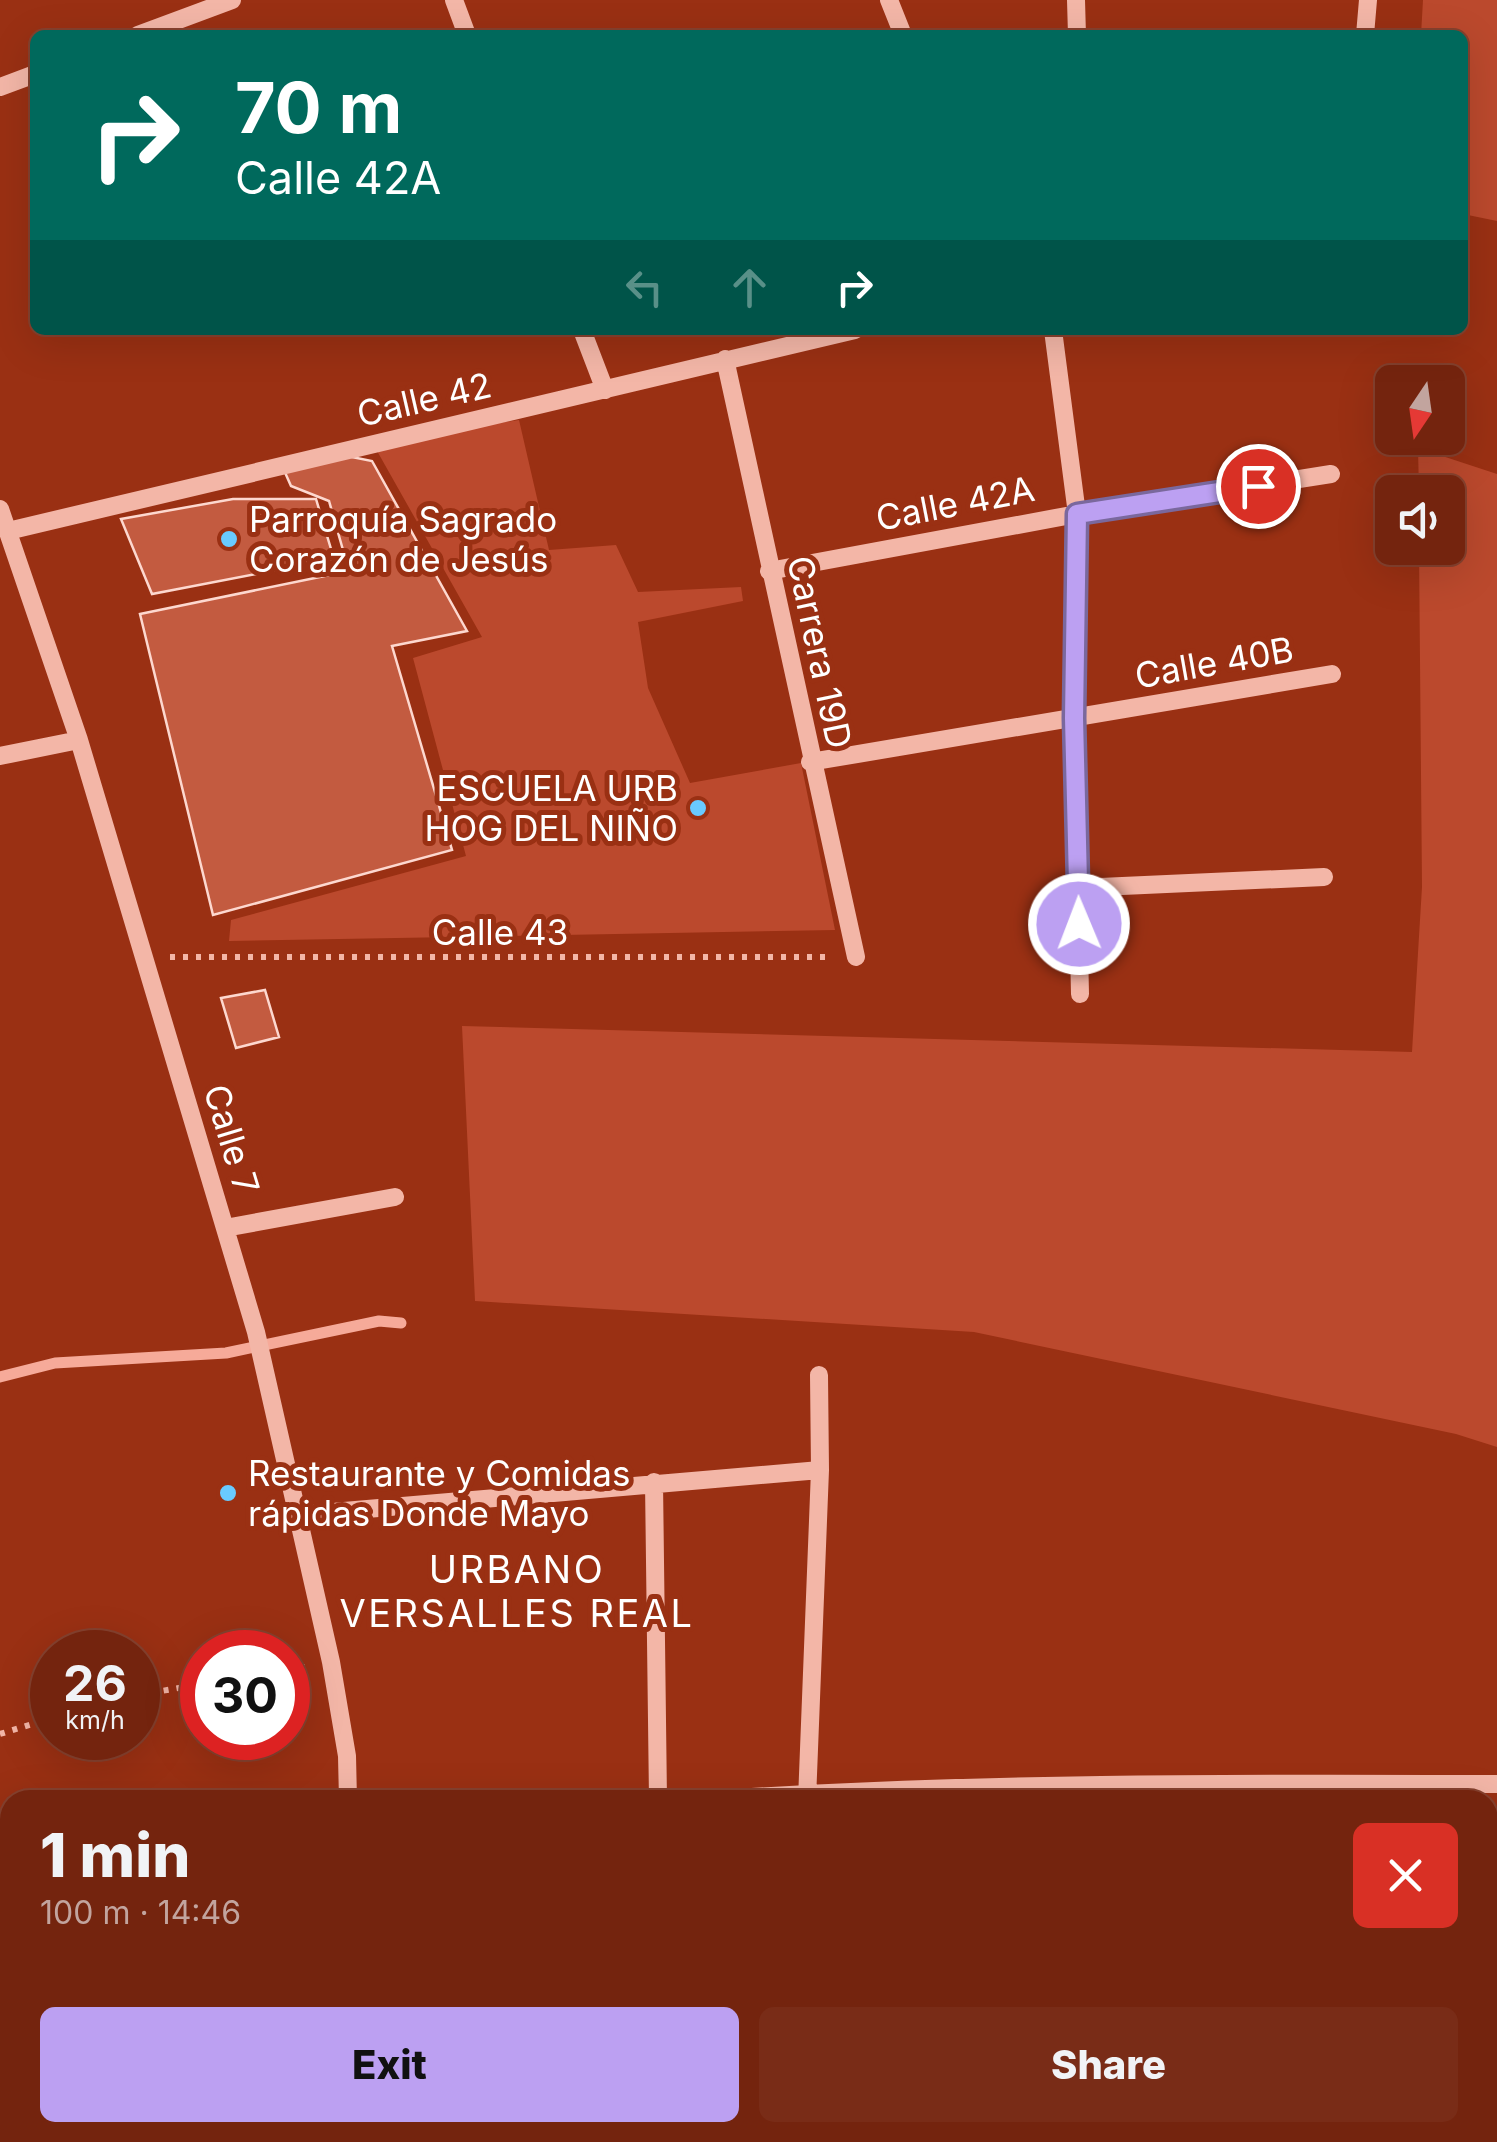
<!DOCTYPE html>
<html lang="en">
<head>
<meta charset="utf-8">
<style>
  :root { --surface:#74240e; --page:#792c17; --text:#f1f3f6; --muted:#c2a49e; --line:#86412e; --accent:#bca0f2 }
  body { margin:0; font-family:Inter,sans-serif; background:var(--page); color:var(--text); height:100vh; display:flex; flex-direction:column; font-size:38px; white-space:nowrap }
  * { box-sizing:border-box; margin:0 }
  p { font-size:32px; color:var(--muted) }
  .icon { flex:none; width:55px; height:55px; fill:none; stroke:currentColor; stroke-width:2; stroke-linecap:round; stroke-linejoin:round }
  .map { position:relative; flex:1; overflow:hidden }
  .drawer { position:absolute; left:0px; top:1790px; width:1498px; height:352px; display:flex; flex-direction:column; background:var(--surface); border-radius:30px 30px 0 0; box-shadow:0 10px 40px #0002,0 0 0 2px var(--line) }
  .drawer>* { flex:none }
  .banner { position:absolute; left:30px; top:30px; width:1438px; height:305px; border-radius:15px; box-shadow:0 10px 40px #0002,0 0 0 2px var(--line); background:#00695c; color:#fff; overflow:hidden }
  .needle { width:65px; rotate:193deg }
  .tools { position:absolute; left:1375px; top:365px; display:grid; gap:20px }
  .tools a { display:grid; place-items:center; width:90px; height:90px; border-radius:15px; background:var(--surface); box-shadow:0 10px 40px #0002,0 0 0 2px var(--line); font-size:50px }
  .speed { position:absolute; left:30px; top:1630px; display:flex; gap:20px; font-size:50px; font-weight:700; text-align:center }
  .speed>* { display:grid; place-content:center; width:130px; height:130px; border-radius:50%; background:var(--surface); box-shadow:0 10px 40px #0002,0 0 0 2px var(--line); line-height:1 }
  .speed small { font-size:25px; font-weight:400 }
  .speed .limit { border:15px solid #d22; background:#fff; color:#111 }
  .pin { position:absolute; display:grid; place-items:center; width:85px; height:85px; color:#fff; margin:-42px; border:5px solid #fff; border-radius:50%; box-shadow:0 2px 10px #0007 }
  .me { position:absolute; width:110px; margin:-55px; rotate:359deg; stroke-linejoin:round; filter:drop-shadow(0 0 8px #0008) }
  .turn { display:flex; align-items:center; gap:35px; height:210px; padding:0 40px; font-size:45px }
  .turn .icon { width:130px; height:130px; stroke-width:2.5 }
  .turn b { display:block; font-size:70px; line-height:85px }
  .lanes { display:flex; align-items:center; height:95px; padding:0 40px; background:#0003; justify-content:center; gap:50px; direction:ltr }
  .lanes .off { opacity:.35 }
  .round { display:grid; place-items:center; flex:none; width:105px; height:105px; border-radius:15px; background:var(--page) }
  .overview { display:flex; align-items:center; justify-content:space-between; height:170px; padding:0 40px }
  h1 { font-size:60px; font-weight:800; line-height:75px }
  .cta { display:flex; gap:20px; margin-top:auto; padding:20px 40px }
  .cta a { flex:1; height:115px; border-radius:15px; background:var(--accent); color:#111; font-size:40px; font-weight:800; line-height:115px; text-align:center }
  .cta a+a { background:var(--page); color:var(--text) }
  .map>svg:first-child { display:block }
</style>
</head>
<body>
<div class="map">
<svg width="1497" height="2142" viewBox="0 0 1497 2142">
  <rect width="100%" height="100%" fill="#9a3013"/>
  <!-- green -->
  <path fill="#bb492d" d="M1423,0H1497V221L1463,214L1462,35H1421Z
    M519,420L549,550L616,545L638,592L741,587L743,601L638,622L648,688L690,783L801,763L835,930L229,941L231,920L466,856L413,658L482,637L372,442Z
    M1418,448L1497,474V1447L1456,1434L974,1332L475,1301L462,1026L1412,1052L1422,887L1419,548H1448V492H1419Z"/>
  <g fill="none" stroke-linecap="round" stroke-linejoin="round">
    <!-- stream -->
    <path stroke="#f6aa99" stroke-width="11" d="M0,1377L55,1363L226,1353L379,1321L401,1323"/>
  </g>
  <!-- building -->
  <path fill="#c35b40" stroke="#fdd8cf" stroke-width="2.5" d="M342,455L372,461L467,631L392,646L452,850L213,915L140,614L349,571L329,501L291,486L283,468Z
    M233,499H316L334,559L152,594L121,519Z
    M265,990L279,1037L236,1048L221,998Z"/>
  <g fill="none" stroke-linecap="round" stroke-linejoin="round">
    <!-- path -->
    <path stroke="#f3b6a7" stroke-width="6" stroke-dasharray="5 8" stroke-linecap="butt" d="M170,957H827
      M288,1670L305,1667
      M138,1695L202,1684
      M0,1734L52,1718"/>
    <!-- minor -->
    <path stroke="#f3b6a7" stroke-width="18" d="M454,0L467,35
      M889,0L903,35
      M1076,0L1077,35
      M138,35L232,0
      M1365,35L1368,0
      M0,87L35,74
      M582,330L605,390
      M1053,330L1077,514L1074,718L1080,994
      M725,359L856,957
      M0,509L79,740L256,1332L331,1662L347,1756L348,1800
      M8,531L855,330
      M769,571L1077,514L1331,474
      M0,756L79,740
      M810,762L1332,674
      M1078,888L1324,877
      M225,1228L395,1197
      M654,1482L658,1800
      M297,1515L820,1470
      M706,1800C969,1782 1234,1783 1497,1784
      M807,1800L820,1470L819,1375
      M0,1938V1955
      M243,2142L247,2132
      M510,2142L511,2132
      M738,2142L739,2132
      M1187,2142L1189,2132
      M1421,2142L1423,2132"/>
  </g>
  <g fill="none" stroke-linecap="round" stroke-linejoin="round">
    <defs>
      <path id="route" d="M1079,924L1074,718L1077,514L1258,486"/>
    </defs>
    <!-- route casing -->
    <use href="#route" stroke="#7a689d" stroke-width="25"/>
    <!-- route -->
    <use href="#route" stroke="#bca0f2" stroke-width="18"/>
  </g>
  <!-- markers -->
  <g fill="#69caff" stroke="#9a3013" stroke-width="4">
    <circle cx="229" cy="539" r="10"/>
    <circle cx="698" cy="808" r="10"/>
    <circle cx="228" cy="1493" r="10"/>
  </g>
  <g text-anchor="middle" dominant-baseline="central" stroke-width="10" stroke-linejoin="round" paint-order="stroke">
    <!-- street labels -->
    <g font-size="35" fill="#fff" stroke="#9a3013">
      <text transform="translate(424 399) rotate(-13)">Calle 42</text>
      <text transform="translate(955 503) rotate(-11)">Calle 42A</text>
      <text transform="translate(820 652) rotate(78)">Carrera 19D</text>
      <text transform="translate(1214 662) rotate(-10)">Calle 40B</text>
      <text x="500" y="932">Calle 43</text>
      <text transform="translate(232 1139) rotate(73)">Calle 7</text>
    </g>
    <!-- poi labels -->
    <g font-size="35" fill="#fff" stroke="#9a3013" text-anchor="start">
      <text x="249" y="519">Parroquía Sagrado<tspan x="249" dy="40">Corazón de Jesús</tspan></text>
      <text x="678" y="788" text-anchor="end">ESCUELA URB<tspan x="678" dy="40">HOG DEL NIÑO</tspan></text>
      <text x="248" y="1473">Restaurante y Comidas<tspan x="248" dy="40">rápidas Donde Mayo</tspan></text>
    </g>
    <!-- neighbourhood labels -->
    <g font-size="38" letter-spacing="2.5" fill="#fff" stroke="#9a3013">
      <text x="517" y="1569">URBANO<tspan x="517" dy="44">VERSALLES REAL</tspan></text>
    </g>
  </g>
</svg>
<div class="tools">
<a><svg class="needle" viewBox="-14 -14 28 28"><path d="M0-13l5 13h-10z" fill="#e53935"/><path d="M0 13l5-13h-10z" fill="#c2a49e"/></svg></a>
<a><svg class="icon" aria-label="sound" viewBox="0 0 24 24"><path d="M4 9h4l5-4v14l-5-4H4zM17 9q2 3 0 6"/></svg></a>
</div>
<div class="speed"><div>26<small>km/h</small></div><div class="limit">30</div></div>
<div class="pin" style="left:1258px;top:486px;background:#d93025"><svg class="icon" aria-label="arrive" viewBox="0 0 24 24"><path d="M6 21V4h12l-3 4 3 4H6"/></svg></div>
<svg class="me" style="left:1079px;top:924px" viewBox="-20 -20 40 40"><circle r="17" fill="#bca0f2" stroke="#fff" stroke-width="3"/><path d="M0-11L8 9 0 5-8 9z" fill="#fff"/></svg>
<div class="banner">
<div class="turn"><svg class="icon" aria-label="right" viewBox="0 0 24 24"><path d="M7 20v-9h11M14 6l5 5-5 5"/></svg><div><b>70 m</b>Calle 42A</div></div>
<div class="lanes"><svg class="icon off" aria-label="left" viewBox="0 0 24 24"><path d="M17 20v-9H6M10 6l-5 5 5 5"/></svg><svg class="icon off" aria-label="ahead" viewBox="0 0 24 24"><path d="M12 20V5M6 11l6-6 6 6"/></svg><svg class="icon" aria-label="right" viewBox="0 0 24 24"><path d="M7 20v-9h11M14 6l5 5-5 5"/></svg></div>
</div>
<section class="drawer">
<div class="overview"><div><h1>1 min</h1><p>100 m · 14:46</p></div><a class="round" style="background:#d93025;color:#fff"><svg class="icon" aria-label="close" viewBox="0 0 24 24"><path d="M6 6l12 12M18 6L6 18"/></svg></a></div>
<div class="cta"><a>Exit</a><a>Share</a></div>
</section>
</div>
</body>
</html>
